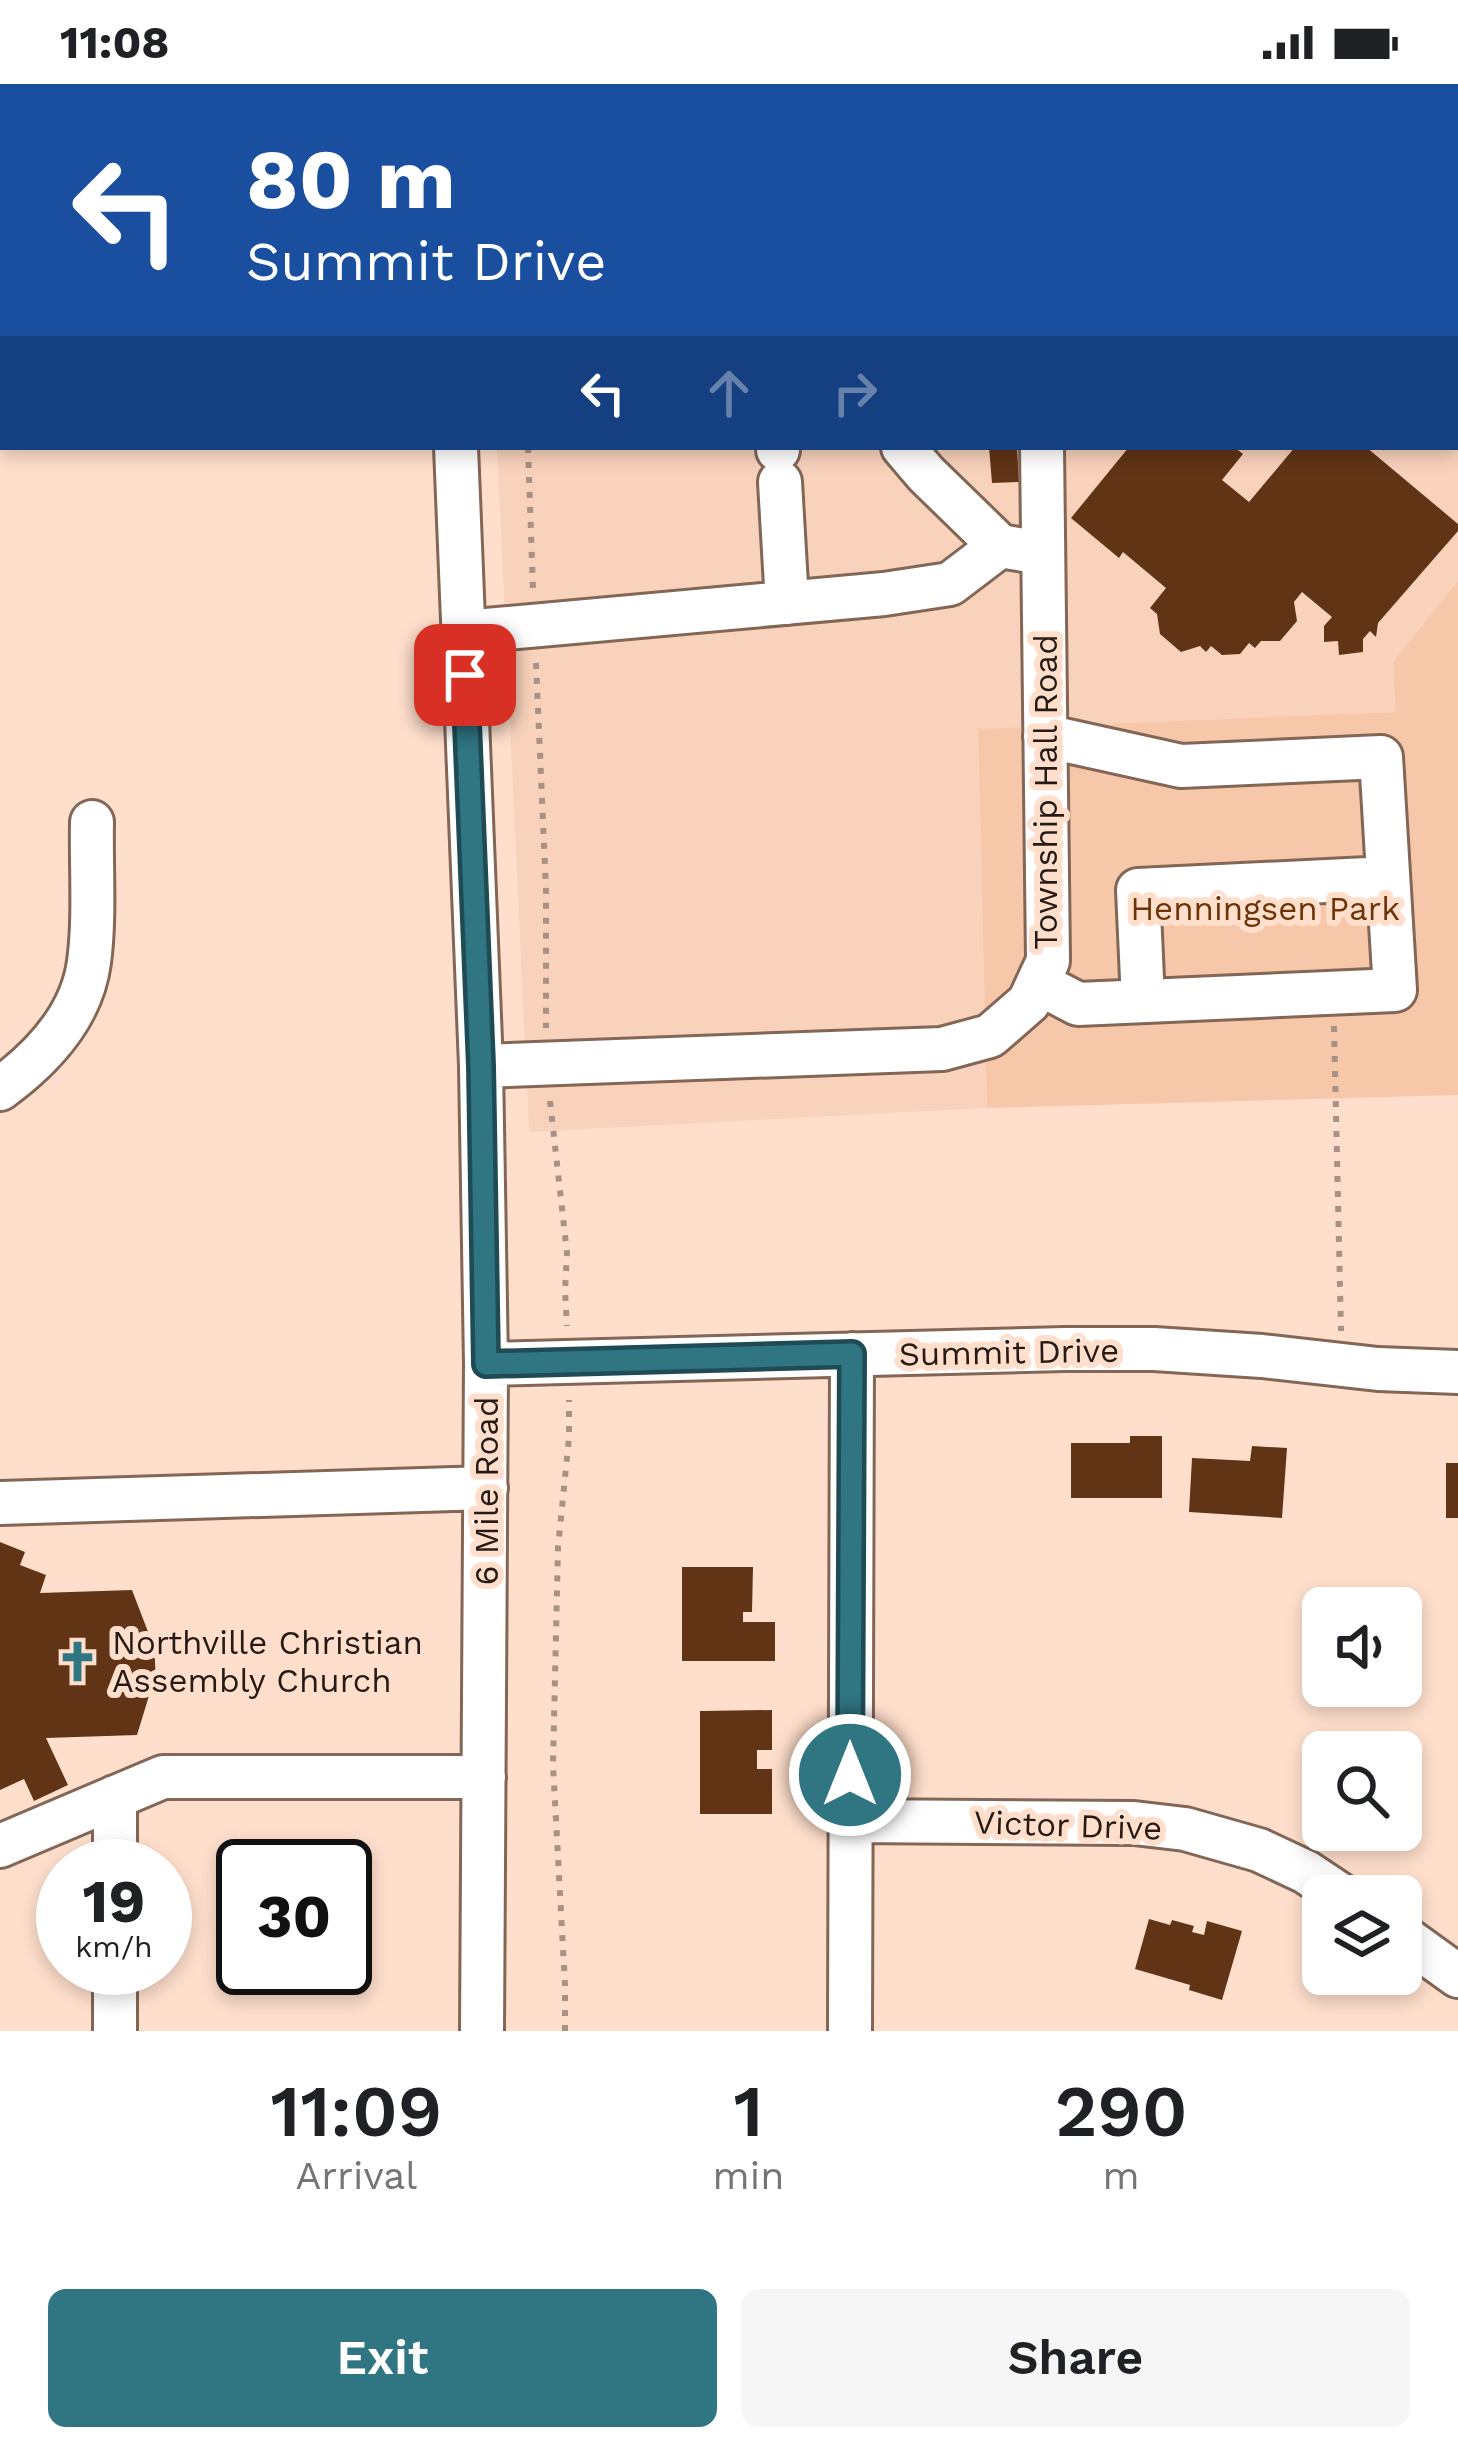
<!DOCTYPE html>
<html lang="en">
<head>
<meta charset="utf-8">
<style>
  :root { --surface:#fff; --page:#f6f6f6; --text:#202124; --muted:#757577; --accent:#2f7582 }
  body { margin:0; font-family:"Work Sans",sans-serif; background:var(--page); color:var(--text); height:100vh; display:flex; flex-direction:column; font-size:45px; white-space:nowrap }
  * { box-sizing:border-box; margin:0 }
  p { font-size:39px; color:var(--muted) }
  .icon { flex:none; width:66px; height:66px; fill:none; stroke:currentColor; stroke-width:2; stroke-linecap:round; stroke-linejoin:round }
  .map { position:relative; height:1947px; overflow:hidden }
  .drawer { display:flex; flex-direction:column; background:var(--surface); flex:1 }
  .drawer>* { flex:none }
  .top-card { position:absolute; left:0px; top:0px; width:1458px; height:366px; box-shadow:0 6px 18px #0003; background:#1a4fa0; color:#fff; overflow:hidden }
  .controls { position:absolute; left:1302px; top:1503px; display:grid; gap:24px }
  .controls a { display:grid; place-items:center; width:120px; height:120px; border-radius:18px; background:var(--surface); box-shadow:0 6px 18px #0003; font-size:60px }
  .speed { position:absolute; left:36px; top:1755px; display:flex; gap:24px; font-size:60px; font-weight:700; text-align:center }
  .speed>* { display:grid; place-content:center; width:156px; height:156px; border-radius:50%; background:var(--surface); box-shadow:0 6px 18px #0003; line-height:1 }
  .speed small { font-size:30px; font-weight:400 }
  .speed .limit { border:6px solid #111; border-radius:18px; background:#fff; color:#111 }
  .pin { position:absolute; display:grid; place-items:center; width:102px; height:102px; color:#fff; margin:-51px; border-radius:24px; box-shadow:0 6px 18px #0006 }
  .me { position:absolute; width:132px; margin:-66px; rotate:0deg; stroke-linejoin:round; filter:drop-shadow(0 0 9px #0008) }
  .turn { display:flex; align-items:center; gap:42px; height:252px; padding:0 48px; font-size:54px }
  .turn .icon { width:156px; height:156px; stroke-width:2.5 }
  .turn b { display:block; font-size:84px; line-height:102px }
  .lanes { display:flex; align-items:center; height:114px; padding:0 48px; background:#0003; justify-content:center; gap:60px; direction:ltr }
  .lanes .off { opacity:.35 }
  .eta { display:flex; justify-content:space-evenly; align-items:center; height:204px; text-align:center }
  .eta b { font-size:72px; font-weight:600; line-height:84px }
  .button { display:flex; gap:24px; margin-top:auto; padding:24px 48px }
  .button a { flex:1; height:138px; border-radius:18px; background:var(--accent); color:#fff; font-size:48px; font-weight:600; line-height:138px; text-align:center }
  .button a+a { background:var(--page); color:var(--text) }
  .status { display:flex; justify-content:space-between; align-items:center; height:84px; padding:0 60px; background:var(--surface); direction:ltr }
  .status svg { height:33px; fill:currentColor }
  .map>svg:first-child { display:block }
</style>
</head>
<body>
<div class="status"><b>11:08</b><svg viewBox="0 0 49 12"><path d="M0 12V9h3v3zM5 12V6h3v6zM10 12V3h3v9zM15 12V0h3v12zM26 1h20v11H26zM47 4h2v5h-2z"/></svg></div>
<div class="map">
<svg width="1458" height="1947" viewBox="0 0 1458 1947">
  <rect width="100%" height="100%" fill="#ffdfcc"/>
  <!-- built -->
  <path fill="#f9d2bb" d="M482,0H1204L1207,3H482Z
    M1455,254L1458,257V497L1393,578L1397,628L978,645L987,1024L529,1048L497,363H1455Z"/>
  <!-- green -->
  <path fill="#f7c7aa" d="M1458,497V1011L987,1024L978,645L1396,628L1393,578Z"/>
  <!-- building -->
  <path fill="#613416" d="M989,363H1017L1019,398L992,399Z
    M1129,363H1234L1243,370L1222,396L1249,418L1295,363H1366L1458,440V447L1378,539L1376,553L1370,547L1363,555V568L1339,571L1338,557L1324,558V542L1332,533L1302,508L1294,518L1297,537L1280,557H1261L1255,564L1249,559L1240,570L1222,571L1211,562L1206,568L1200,562L1181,568L1160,550L1157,530L1150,524L1166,504L1123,468L1119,474L1071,434Z
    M1130,1352H1162V1414H1071V1359H1130Z
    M1252,1362L1287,1364L1282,1434L1189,1428L1192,1374L1250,1377Z
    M1446,1379H1458V1434H1446Z
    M0,1458L25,1468L20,1481L46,1491L40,1509L132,1506L150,1553H154L156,1602H152L137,1651L46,1654L68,1701L34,1717L24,1695L0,1706Z
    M682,1483H753L752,1528H743V1538H775V1577H682Z
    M772,1626V1666H757V1685H772V1730H700V1627Z
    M1149,1835L1170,1841L1172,1836L1194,1842L1192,1848L1204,1851L1207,1837L1242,1847L1222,1916L1189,1906L1190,1901L1135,1885Z"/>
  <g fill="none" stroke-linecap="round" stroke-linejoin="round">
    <defs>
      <path id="minor" d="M445,0V3
        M737,0L740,3
        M921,3L928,0
        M1130,3L1134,0
        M0,156H3
        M0,236H3
        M456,363L481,982L486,1280L482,1947
        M778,363V366
        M903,363L926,390L1000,462L1024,466
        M780,398L787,519
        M464,548L884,510L950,500L1000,462
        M1038,899L1078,920L1395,906L1381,673L1181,682L1045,652
        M1143,917L1138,806L1388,794
        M481,982L942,965L990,952L1029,918L1048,877L1042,363
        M0,1005C41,975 82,932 89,878C95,834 91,783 92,738
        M486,1280L1065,1265H1154L1262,1272L1378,1285L1458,1288
        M0,1419L486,1404
        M115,1713V1782
        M850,1737L1134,1739L1185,1745L1259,1766L1306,1788L1342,1812
        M0,1762L163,1693H484
        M1401,1851L1458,1892
        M115,1884V1947
        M850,1947L852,1270"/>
    </defs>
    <!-- minor casing -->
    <use href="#minor" stroke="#826656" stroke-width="48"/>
    <!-- path -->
    <path stroke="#a99183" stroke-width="6" stroke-dasharray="6 9" stroke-linecap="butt" d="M517,0V3
      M528,363L533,506
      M536,579L546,805V944
      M1334,942L1341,1247
      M550,1017L567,1169L565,1207L567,1242
      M565,1947V1901L553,1681L558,1463L569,1354V1316"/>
    <!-- minor -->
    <use href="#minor" stroke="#fff" stroke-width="42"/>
  </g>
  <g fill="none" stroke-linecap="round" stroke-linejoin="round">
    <defs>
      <path id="route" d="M465,591L481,982L486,1280L852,1270L850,1691"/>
    </defs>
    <!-- route casing -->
    <use href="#route" stroke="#1f4c54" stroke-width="30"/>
    <!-- route -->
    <use href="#route" stroke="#2f7582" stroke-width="21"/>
  </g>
  <!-- icons -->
  <defs>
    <symbol id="church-bare" viewBox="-9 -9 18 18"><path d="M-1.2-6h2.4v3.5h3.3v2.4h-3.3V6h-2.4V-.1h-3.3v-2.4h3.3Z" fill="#2f7582" stroke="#ffdfcc" stroke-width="2.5" paint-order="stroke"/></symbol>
  </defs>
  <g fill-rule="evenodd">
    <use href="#church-bare" x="48" y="1548" width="59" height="59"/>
  </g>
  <g text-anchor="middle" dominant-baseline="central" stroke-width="12" stroke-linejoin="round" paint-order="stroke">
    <!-- street labels -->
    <g font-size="33" fill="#261b14" stroke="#ffdfcc">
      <text transform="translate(1045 708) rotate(-90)">Township Hall Road</text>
      <text transform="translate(1009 1268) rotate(-1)">Summit Drive</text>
      <text transform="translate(486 1407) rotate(-90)">6 Mile Road</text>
      <text transform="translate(1068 1741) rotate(2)">Victor Drive</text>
    </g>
    <!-- park labels -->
    <g font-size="33" fill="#6c3407" stroke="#ffdfcc">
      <text x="1265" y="824">Henningsen Park</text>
    </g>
    <!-- poi labels -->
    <g font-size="33" fill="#261b14" stroke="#ffdfcc" text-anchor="start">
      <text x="112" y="1558">Northville Christian<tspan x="112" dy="38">Assembly Church</tspan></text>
    </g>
  </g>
</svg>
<div class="controls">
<a><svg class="icon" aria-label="sound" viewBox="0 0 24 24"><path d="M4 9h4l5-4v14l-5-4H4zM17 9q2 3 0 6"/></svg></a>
<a><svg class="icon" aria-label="search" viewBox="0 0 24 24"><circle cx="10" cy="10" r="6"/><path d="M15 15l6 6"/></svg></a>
<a><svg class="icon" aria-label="layers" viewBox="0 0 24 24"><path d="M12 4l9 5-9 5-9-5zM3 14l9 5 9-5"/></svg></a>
</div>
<div class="speed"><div>19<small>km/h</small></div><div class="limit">30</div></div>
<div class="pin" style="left:465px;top:591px;background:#d93025"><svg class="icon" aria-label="arrive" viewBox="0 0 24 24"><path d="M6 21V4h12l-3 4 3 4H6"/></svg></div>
<svg class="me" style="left:850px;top:1691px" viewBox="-20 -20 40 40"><circle r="17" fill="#2f7582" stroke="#fff" stroke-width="3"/><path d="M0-11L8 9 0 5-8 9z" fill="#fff"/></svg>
<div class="top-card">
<div class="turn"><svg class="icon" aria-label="left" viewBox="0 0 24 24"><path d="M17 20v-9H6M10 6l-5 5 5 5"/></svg><div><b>80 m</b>Summit Drive</div></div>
<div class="lanes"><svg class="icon" aria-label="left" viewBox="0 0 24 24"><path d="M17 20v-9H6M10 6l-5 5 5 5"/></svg><svg class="icon off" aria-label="ahead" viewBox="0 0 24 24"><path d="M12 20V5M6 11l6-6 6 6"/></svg><svg class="icon off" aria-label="right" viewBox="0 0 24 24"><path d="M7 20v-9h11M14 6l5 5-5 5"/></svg></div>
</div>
</div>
<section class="drawer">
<div class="eta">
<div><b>11:09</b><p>Arrival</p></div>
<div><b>1</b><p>min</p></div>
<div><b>290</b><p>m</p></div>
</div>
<div class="button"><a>Exit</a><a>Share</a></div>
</section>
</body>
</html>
